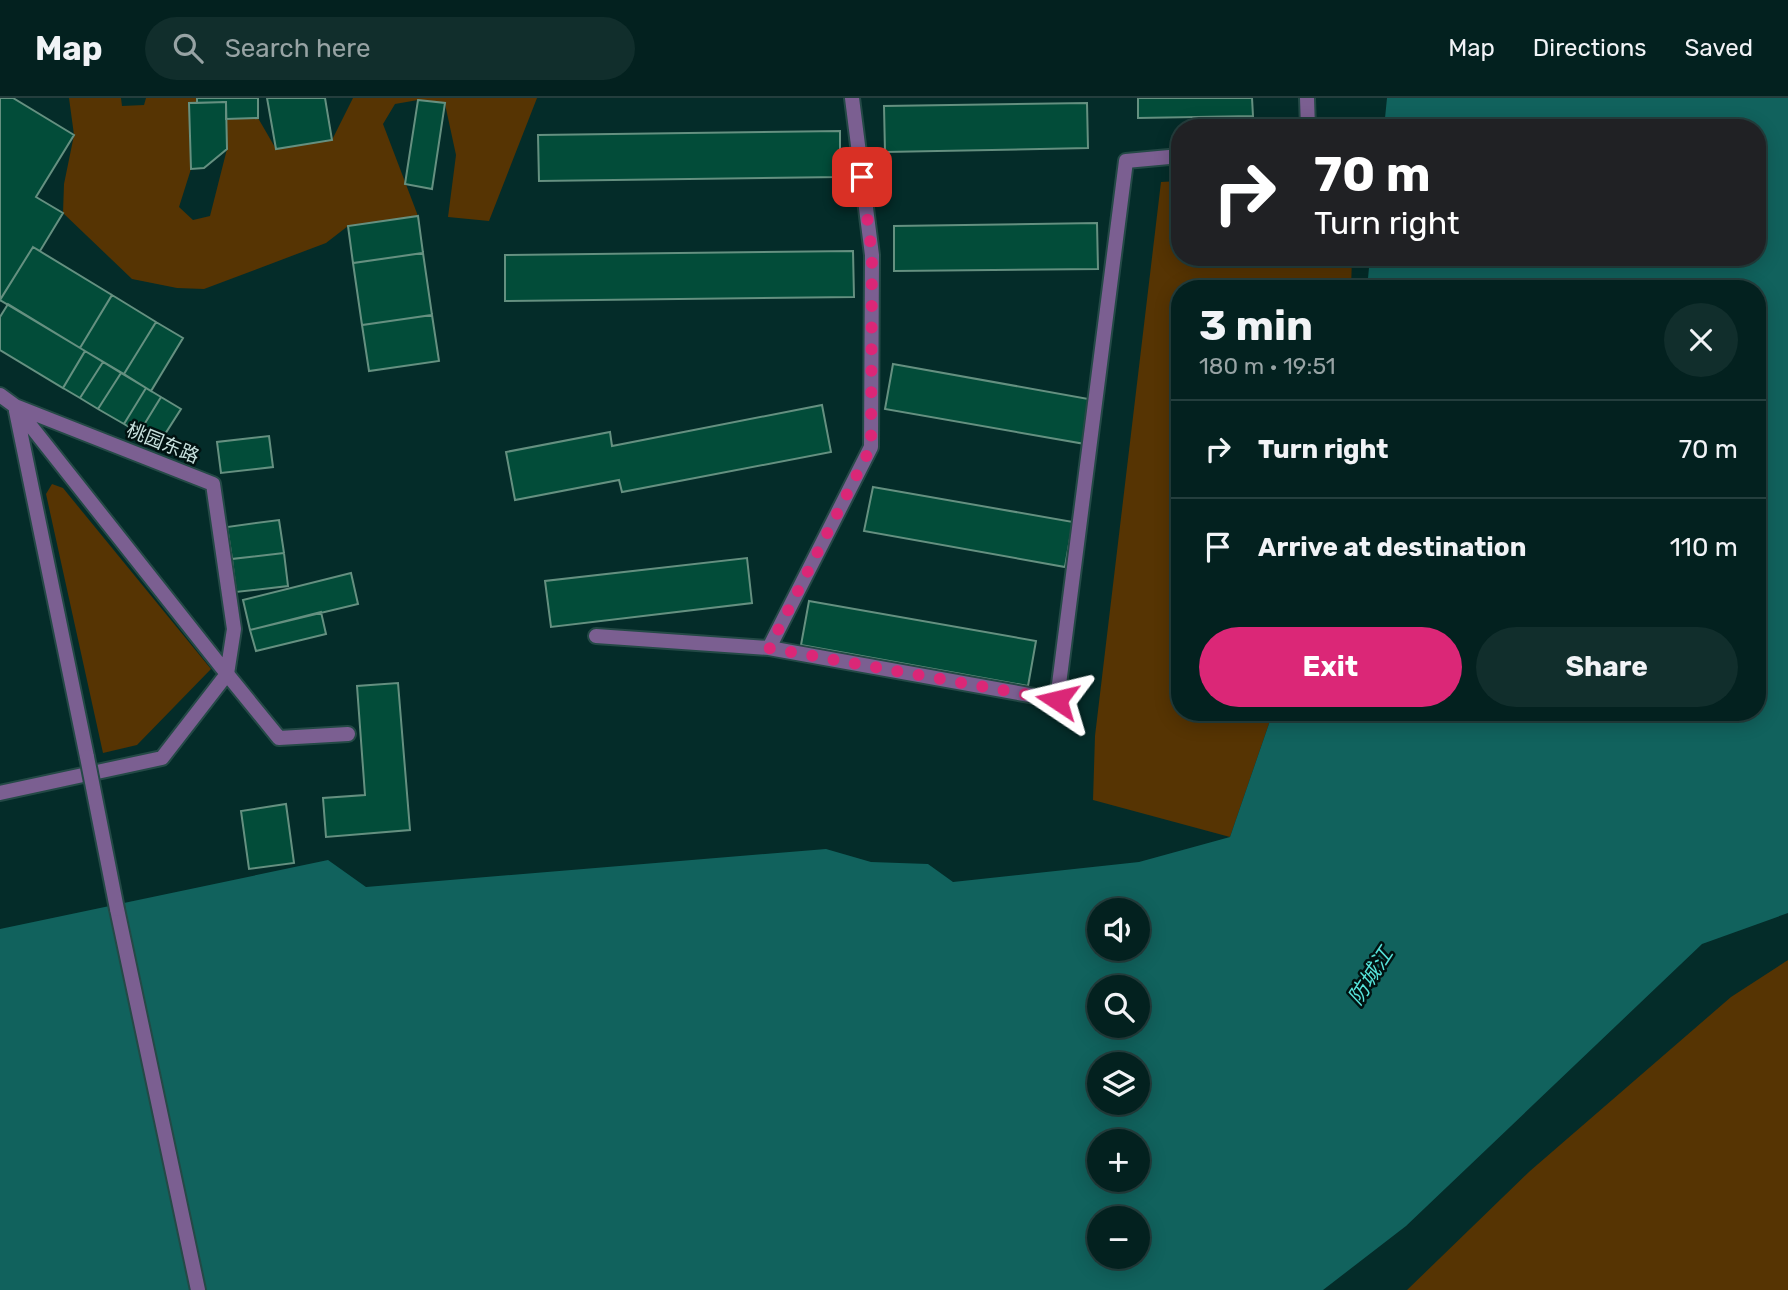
<!DOCTYPE html>
<html lang="en">
<head>
<meta charset="utf-8">
<style>
  :root { --surface:#03211f; --page:#112e2c; --text:#f1f3f6; --muted:#97a3a4; --line:#243e3d; --accent:#db2777 }
  body { margin:0; font-family:Rubik,"Noto Sans SC",sans-serif; background:var(--page); color:var(--text); height:100vh; display:flex; flex-direction:column; font-size:26px; white-space:nowrap }
  * { box-sizing:border-box; margin:0 }
  p { font-size:23px; color:var(--muted) }
  .icon { flex:none; width:38px; height:38px; fill:none; stroke:currentColor; stroke-width:2; stroke-linecap:round; stroke-linejoin:round }
  .map { position:relative; flex:1; overflow:hidden }
  .side { position:absolute; left:1171px; top:182px; width:595px; height:441px; display:flex; flex-direction:column; background:var(--surface); border-radius:28px; box-shadow:0 4px 18px #0003,0 0 0 2px var(--line) }
  .side>* { flex:none }
  .guide { position:absolute; left:1171px; top:21px; width:595px; height:147px; border-radius:28px; box-shadow:0 4px 18px #0003,0 0 0 2px var(--line); background:#202124; color:#fff; overflow:hidden }
  .tools { position:absolute; left:1087px; top:800px; display:grid; gap:14px }
  .tools a { display:grid; place-items:center; width:63px; height:63px; border-radius:50%; background:var(--surface); box-shadow:0 4px 18px #0003,0 0 0 2px var(--line); font-size:35px }
  .pin { position:absolute; display:grid; place-items:center; width:60px; height:60px; color:#fff; margin:-30px; border-radius:14px; box-shadow:0 4px 10px #0006 }
  .me { position:absolute; width:77px; margin:-38px; rotate:280deg; stroke-linejoin:round; filter:drop-shadow(0 0 5px #0008) }
  .turn { display:flex; align-items:center; gap:24px; height:147px; padding:0 28px; font-size:32px }
  .turn .icon { width:91px; height:91px; stroke-width:2.5 }
  .turn b { display:block; font-size:49px; line-height:60px }
  .round { display:grid; place-items:center; flex:none; width:74px; height:74px; border-radius:37px; background:var(--page) }
  .overview { display:flex; align-items:center; justify-content:space-between; height:119px; padding:0 28px }
  h1 { font-size:42px; font-weight:700; line-height:52px }
  .primary-button { display:flex; gap:14px; margin-top:auto; padding:14px 28px }
  .primary-button a { flex:1; height:80px; border-radius:42px; background:var(--accent); color:#fff; font-size:28px; font-weight:700; line-height:80px; text-align:center }
  .primary-button a+a { background:var(--page); color:var(--text) }
  ul { padding:0; list-style:none }
  li { display:flex; align-items:center; gap:21px; height:98px; padding:0 28px; border-top:2px solid var(--line) }
  li div { flex:1 }
  li b { display:block; font-size:26px }
  li em { font-style:normal }
  header { display:flex; align-items:center; gap:42px; box-sizing:border-box; height:98px; padding:0 35px; background:var(--surface); border-bottom:2px solid var(--line) }
  header strong { font-size:33px }
  nav { display:flex; gap:38px; margin-inline-start:auto; font-size:24px }
  .search { width:490px; height:63px; background:var(--page); display:flex; align-items:center; gap:18px; box-sizing:border-box; padding:0 24px; border-radius:38px; color:var(--muted); font-size:26px }
  .map>svg:first-child { display:block }
</style>
</head>
<body>
<header>
<strong>Map</strong>
<div class="search"><svg class="icon" aria-label="search" viewBox="0 0 24 24"><circle cx="10" cy="10" r="6"/><path d="M15 15l6 6"/></svg>Search here</div>
<nav><a>Map</a><a>Directions</a><a>Saved</a></nav>
</header>
<div class="map">
<svg width="1788" height="1192" viewBox="0 0 1788 1192">
  <rect width="100%" height="100%" fill="#042c29"/>
  <!-- green -->
  <path fill="#563403" d="M69,0H121L122,8L144,7L146,0H197V5H189L191,71L179,109L193,122L210,118L227,51L226,21L258,20L276,51L332,42L353,0H537L489,123L448,119L456,57L445,6L418,2L395,6L383,26L418,118L348,128L326,145L204,191L177,190L132,181L63,115L64,86L74,37Z
    M1179,83L1180,159H1352L1351,191H1180V614H1273L1230,739L1093,702L1095,638L1161,84Z
    M52,386L63,390L211,571L137,647L103,655L46,396Z
    M1788,862V1192H1407L1530,1073L1731,899Z"/>
  <!-- water -->
  <path fill="#11625d" fill-rule="evenodd" d="M1387,0H1788V815L1702,846L1406,1128L1323,1192H0V831L328,762L366,789L826,751L871,764L928,766L953,784L1139,764L1230,739L1273,614H1757V191H1367L1370,159H1757V30H1384ZM1099,812H1138V850H1099ZM1099,889H1138V928H1099ZM1099,966H1138V1004H1099ZM1099,1043H1138V1082H1099ZM1099,1120H1138V1158H1099Z"/>
  <!-- building -->
  <path fill="#024c39" stroke="#659080" stroke-width="2" d="M0,0H13L74,37L36,99L63,115L40,153L33,149L0,202Z
    M197,0H258V20L226,21V4L197,5Z
    M267,0H325L332,42L276,51Z
    M1138,0H1252L1253,18L1138,20Z
    M418,2L445,5L432,91L405,86Z
    M226,4L227,51L204,70L191,71L189,5Z
    M1087,5L1088,50L885,54L884,8Z
    M840,33V79L539,83L538,37Z
    M418,118L423,155L353,165L348,128Z
    M1097,125L1098,171L894,173V128Z
    M33,149L112,197L80,250L0,202Z
    M853,153L854,199L505,203V157Z
    M423,155L432,217L362,227L353,165Z
    M112,197L156,224L124,276L80,250Z
    M8,206L85,253L63,290L0,252V219Z
    M432,217L439,263L369,273L362,227Z
    M156,224L183,240L151,293L124,276Z
    M85,253L103,264L80,300L63,290Z
    M103,264L121,275L98,311L80,300Z
    M893,266L1094,302L1085,346L885,311Z
    M121,275L146,290L124,326L98,311Z
    M146,290L161,299L139,335L124,326Z
    M161,299L181,311L158,347L139,335Z
    M822,307L831,354L622,394L619,382L515,402L506,354L610,334L612,348Z
    M269,338L273,369L221,375L217,344Z
    M873,389L1073,424L1065,469L864,433Z
    M279,422L284,455L232,461L227,429Z
    M284,455L288,488L236,494L232,461Z
    M747,460L752,505L551,529L545,483Z
    M351,475L358,506L250,532L243,502Z
    M809,503L1036,543L1028,588L801,547Z
    M321,514L326,536L256,553L250,532Z
    M398,585L410,732L326,739L323,700L365,697L357,588Z
    M286,706L294,765L249,771L241,713Z"/>
  <g fill="none" stroke-linecap="round" stroke-linejoin="round">
    <defs>
      <path id="service" d="M1307,0L1308,30
        M596,538L769,550L1057,602L1126,63L1180,58
        M769,550L871,349L872,157L852,0
        M227,576L279,640L348,636"/>
      <path id="minor" d="M0,297L15,308L213,386L234,531L227,576
        M16,313L87,659
        M0,695L162,660L227,576L15,308
        M117,811L198,1192"/>
    </defs>
    <!-- service casing -->
    <use href="#service" stroke="#244946" stroke-width="18"/>
    <!-- minor casing -->
    <use href="#minor" stroke="#244946" stroke-width="18"/>
    <!-- service -->
    <use href="#service" stroke="#7b5f91" stroke-width="14"/>
    <!-- minor -->
    <use href="#minor" stroke="#7b5f91" stroke-width="14"/>
    <defs>
      <path id="minor-bridge" d="M87,659L117,811"/>
    </defs>
    <!-- minor-bridge casing -->
    <use href="#minor-bridge" stroke="#244946" stroke-width="18" stroke-linecap="butt"/>
    <!-- minor-bridge -->
    <use href="#minor-bridge" stroke="#7b5f91" stroke-width="14"/>
  </g>
  <g fill="none" stroke-linecap="round" stroke-linejoin="round">
    <!-- route -->
    <path stroke="#db2777" stroke-width="12" stroke-dasharray="0 21.6" d="M862,79L872,157L871,349L769,550L1057,602"/>
  </g>
  <g text-anchor="middle" dominant-baseline="central" stroke-width="5" stroke-linejoin="round" paint-order="stroke">
    <!-- street labels -->
    <g font-size="19" fill="#c9e2df" stroke="#011211">
      <text transform="translate(163 345) rotate(22)">桃园东路</text>
    </g>
    <!-- water labels -->
    <g font-size="21" font-style="italic" fill="#56e3da" stroke="#011211">
      <text transform="translate(1370 878) rotate(-57)">防城江</text>
    </g>
  </g>
</svg>
<div class="tools">
<a><svg class="icon" aria-label="sound" viewBox="0 0 24 24"><path d="M4 9h4l5-4v14l-5-4H4zM17 9q2 3 0 6"/></svg></a>
<a><svg class="icon" aria-label="search" viewBox="0 0 24 24"><circle cx="10" cy="10" r="6"/><path d="M15 15l6 6"/></svg></a>
<a><svg class="icon" aria-label="layers" viewBox="0 0 24 24"><path d="M12 4l9 5-9 5-9-5zM3 14l9 5 9-5"/></svg></a>
<a>+</a>
<a>−</a>
</div>
<div class="pin" style="left:862px;top:79px;background:#d93025"><svg class="icon" aria-label="arrive" viewBox="0 0 24 24"><path d="M6 21V4h12l-3 4 3 4H6"/></svg></div>
<svg class="me" style="left:1057px;top:602px" viewBox="-20 -20 40 40"><path d="M0-17L14 15 0 8-14 15z" fill="#db2777" stroke="#fff" stroke-width="4"/></svg>
<div class="guide">
<div class="turn"><svg class="icon" aria-label="right" viewBox="0 0 24 24"><path d="M7 20v-9h11M14 6l5 5-5 5"/></svg><div><b>70 m</b>Turn right</div></div>
</div>
<section class="side">
<div class="overview"><div><h1>3 min</h1><p>180 m · 19:51</p></div><a class="round"><svg class="icon" aria-label="close" viewBox="0 0 24 24"><path d="M6 6l12 12M18 6L6 18"/></svg></a></div>
<ul>
<li><svg class="icon" aria-label="right" viewBox="0 0 24 24"><path d="M7 20v-9h11M14 6l5 5-5 5"/></svg><div><b>Turn right</b></div><em>70 m</em></li>
<li><svg class="icon" aria-label="arrive" viewBox="0 0 24 24"><path d="M6 21V4h12l-3 4 3 4H6"/></svg><div><b>Arrive at destination</b></div><em>110 m</em></li>
</ul>
<div class="primary-button"><a>Exit</a><a>Share</a></div>
</section>
</div>
</body>
</html>
